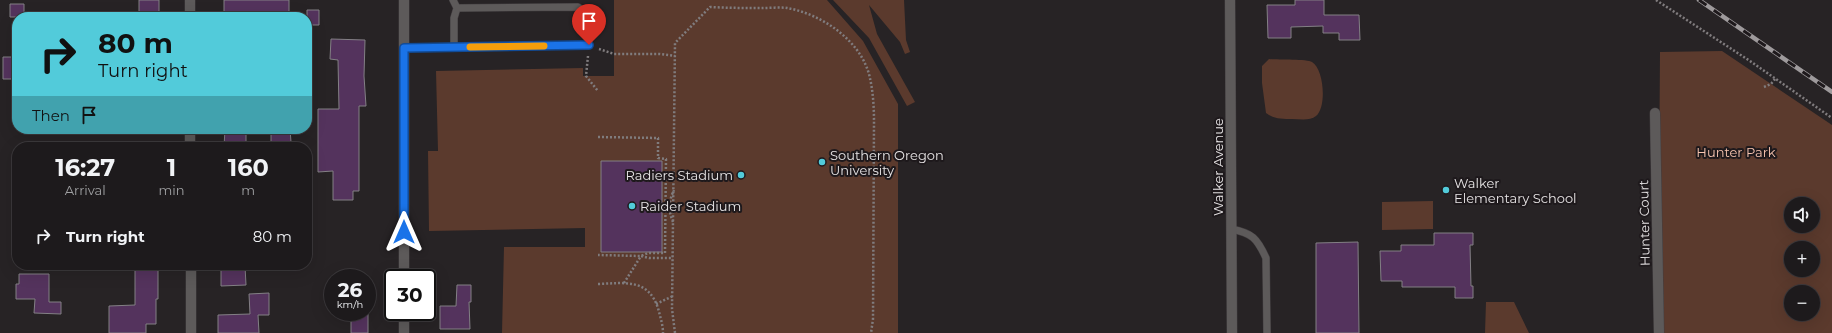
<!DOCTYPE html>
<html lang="en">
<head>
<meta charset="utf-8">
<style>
  :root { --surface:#1d1a1c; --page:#252325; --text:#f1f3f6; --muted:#a0a1a3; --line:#3b383b }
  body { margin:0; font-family:Montserrat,sans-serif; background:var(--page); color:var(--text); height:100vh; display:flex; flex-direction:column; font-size:15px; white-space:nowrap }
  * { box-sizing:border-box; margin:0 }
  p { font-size:13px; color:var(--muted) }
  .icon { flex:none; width:22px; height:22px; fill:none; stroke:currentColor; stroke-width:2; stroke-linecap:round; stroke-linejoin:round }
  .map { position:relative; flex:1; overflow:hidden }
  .panel { position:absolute; left:12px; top:142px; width:300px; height:128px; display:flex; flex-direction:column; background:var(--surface); border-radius:16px; box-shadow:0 4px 16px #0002,0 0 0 1px var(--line) }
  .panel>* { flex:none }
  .hud { position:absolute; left:12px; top:12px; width:300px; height:122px; border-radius:16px; box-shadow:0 4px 16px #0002,0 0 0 1px var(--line); background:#52cbda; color:#111; overflow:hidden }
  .fabs { position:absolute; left:1784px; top:197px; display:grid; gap:8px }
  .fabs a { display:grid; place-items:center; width:36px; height:36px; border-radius:50%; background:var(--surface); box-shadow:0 4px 16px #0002,0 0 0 1px var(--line); font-size:20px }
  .speed { position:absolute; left:324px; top:269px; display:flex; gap:8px; font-size:20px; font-weight:700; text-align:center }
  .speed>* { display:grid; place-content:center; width:52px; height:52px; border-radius:50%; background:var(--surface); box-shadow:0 4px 16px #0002,0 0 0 1px var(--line); line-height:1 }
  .speed small { font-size:10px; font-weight:400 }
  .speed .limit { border:2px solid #111; border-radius:6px; background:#fff; color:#111 }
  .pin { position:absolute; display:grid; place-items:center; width:34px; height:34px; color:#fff; margin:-41px -17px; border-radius:50% 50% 50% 0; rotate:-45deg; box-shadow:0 0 4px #0007 }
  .pin .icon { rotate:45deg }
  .me { position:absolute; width:44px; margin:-22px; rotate:0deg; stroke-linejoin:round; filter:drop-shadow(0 0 3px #0008) }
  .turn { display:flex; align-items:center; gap:14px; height:84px; padding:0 20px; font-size:18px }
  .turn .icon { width:52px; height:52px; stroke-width:2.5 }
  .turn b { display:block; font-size:28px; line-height:34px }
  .then { display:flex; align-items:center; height:38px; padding:0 20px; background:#0003; gap:8px; font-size:15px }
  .eta { display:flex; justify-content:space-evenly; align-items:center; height:68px; text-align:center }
  .eta b { font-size:24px; font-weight:700; line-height:28px }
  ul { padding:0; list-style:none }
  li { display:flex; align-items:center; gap:12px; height:52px; padding:0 20px }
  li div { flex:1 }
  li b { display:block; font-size:15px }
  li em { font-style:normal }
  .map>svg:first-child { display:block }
</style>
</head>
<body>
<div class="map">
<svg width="1832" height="333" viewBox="0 0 1832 333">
  <rect width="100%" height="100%" fill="#272325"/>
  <!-- green -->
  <path fill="#5b3a2d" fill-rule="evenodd" d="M614,0H827L863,41L898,104V333H502L504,247H585V228L429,231L428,151H438L436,71L583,68V76H614Z
    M833,0H904L906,40L910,52L905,54L900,42L869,5L877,34L915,102L907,106L869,38Z
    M1722,51L1832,125V333H1658L1660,52ZM1791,204H1813V226H1791ZM1791,248H1813V270H1791ZM1791,292H1813V314H1791Z
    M1269,59C1277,60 1307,59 1312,62C1324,69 1327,107 1316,116C1310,121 1300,119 1292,119C1282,119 1274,119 1266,113L1262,83V66Z
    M1433,201V229L1382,230V202Z
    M1486,302H1514L1529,333H1485Z"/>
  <!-- building -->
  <path fill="#54335d" stroke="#838085" d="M139,0H159V17H139Z
    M224,0H289V13H247V17H224Z
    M1295,0H1324V15H1359L1360,40H1339V33H1323V26L1291,27V38H1268L1267,5H1295Z
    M10,4H24V17H10Z
    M307,10H319V25H307Z
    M331,39L365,40L364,76L366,106H359V191H353V200H333V171L318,172V109H339L338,60L330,59Z
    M3,57H17V79H3Z
    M225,129H246V147H224Z
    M271,129H290L291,142H271Z
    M601,161H662V252H601Z
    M1434,233H1473V245H1470L1471,286H1473V298H1455V287H1402V281H1381L1380,251H1401V245H1434Z
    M1358,242L1359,333H1316V243Z
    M135,265H158V299H156V324H146V333H109V306L135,305Z
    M221,266H245L246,285L221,286Z
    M19,274H49V302H61V314L34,313L35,299H16V284H19Z
    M457,285H471V302H469L470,329H440V306H456Z
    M269,293V315H258L259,333H218V315L250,314L249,294Z
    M351,312H368V333H351Z"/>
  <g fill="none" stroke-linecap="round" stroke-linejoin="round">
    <defs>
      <path id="service" d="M454,47V18L457,8
        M404,48L589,45L588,17L586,13L578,7L457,8L453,0
        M1231,229C1252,233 1257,238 1266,258L1267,333"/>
      <path id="minor" d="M190,0V17
        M404,0V278
        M1655,113L1659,333
        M190,129V147
        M191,265V333
        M404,312V333"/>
      <path id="tertiary" d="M1230,0L1232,333"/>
    </defs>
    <!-- service casing -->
    <use href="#service" stroke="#423e40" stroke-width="8"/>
    <!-- minor casing -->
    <use href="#minor" stroke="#423e40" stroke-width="11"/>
    <!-- tertiary casing -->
    <use href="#tertiary" stroke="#423e40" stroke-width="11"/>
    <!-- path -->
    <path stroke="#807c7e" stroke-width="2.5" stroke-dasharray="2 2" stroke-linecap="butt" d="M1656,0L1750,61L1832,118
      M599,49L614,54H660L675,56
      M588,56L586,76L598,91
      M1764,87L1771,84L1775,79
      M598,137L658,138V158L666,159L665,253H648L641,256L598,255
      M673,222C668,211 669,200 674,190
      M624,283L641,256L649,258H673
      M598,284C624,283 648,278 658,308C660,316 663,325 663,333
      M656,304L673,296
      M675,333L672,309L675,43L710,7C728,8 745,8 762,8C770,8 779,7 787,8C821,14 859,39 869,74C873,90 874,106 874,122L873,319L871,333"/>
    <!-- service -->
    <use href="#service" stroke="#5d5a5a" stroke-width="7"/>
    <!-- minor -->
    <use href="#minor" stroke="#5d5a5a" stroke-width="10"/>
    <!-- tertiary -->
    <use href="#tertiary" stroke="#5d5a5a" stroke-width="10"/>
    <defs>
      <path id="rail" d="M1699,0L1832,92"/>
    </defs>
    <!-- rail casing -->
    <use href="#rail" stroke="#9e9a9c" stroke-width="4.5"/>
    <!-- rail -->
    <use href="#rail" stroke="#1e191c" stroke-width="3" stroke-dasharray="9" stroke-linecap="butt"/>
  </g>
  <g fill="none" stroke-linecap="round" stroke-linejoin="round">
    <defs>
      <path id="route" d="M404,232V48L589,45"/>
    </defs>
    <!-- route casing -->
    <use href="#route" stroke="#114b97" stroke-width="10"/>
    <!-- route -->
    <use href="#route" stroke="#1a73e8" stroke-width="7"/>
    <!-- slow -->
    <path stroke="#f59e0b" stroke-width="7" d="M470,47L544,46"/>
  </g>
  <!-- markers -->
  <g fill="#52cbda" stroke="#1e191c" stroke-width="1.5">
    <circle cx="822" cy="162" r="4"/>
    <circle cx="741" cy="175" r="4"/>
    <circle cx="1446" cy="190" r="4"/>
    <circle cx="632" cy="206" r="4"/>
  </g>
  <g text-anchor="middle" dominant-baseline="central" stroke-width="4" stroke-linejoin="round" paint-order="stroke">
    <!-- park labels -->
    <g font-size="13" fill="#f9c5b0" stroke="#1e191c">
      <text x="1736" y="152">Hunter Park</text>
    </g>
    <!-- poi labels -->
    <g font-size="13" fill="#e7e4e5" stroke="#1e191c" text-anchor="start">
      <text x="830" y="155">Southern Oregon<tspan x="830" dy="15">University</tspan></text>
      <text x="733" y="175" text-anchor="end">Radiers Stadium</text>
      <text x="1454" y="183">Walker<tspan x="1454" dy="15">Elementary School</tspan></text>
      <text x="640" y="206">Raider Stadium</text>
    </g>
    <!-- street labels -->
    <g font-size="13" fill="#e7e4e5" stroke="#1e191c">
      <text transform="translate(1218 167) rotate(-90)">Walker Avenue</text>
      <text transform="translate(1644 223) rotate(-91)">Hunter Court</text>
    </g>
  </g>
</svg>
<div class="fabs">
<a><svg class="icon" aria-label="sound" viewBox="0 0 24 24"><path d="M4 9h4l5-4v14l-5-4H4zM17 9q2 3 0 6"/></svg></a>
<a>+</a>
<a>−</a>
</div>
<div class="speed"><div>26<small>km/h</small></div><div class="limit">30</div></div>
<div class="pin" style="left:589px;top:45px;background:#d93025"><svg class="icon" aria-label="arrive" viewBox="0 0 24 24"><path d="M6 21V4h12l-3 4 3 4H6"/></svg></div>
<svg class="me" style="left:404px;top:232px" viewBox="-20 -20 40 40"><path d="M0-17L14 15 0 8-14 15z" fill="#1a73e8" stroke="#fff" stroke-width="4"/></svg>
<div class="hud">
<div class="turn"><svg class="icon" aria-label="right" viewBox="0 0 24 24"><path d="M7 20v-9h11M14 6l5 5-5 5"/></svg><div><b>80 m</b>Turn right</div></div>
<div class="then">Then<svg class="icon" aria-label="arrive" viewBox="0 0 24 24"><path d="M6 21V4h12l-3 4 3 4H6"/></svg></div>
</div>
<section class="panel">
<div class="eta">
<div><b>16:27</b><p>Arrival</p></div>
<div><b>1</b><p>min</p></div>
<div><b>160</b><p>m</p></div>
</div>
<ul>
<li><svg class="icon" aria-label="right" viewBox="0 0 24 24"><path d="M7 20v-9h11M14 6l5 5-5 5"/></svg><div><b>Turn right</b></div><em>80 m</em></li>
</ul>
</section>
</div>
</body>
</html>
